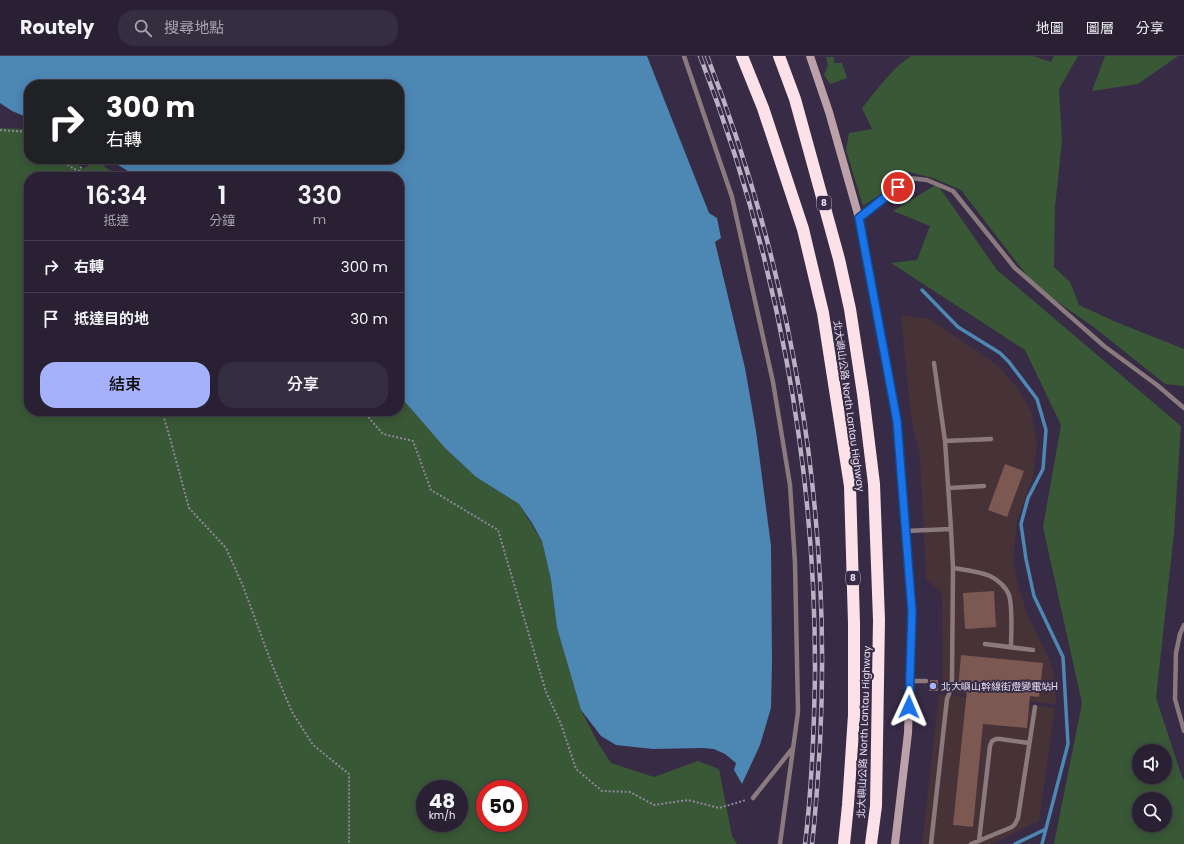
<!DOCTYPE html>
<html lang="zh-TW">
<head>
<meta charset="utf-8">
<style>
  :root { --surface:#292034; --page:#352d40; --text:#f1f3f6; --muted:#a5a3ac; --line:#453e4f; --accent:#a6b1fc }
  body { margin:0; font-family:Poppins,"Noto Sans TC",sans-serif; background:var(--page); color:var(--text); height:100vh; display:flex; flex-direction:column; font-size:15px; white-space:nowrap }
  * { box-sizing:border-box; margin:0 }
  p { font-size:13px; color:var(--muted) }
  .icon { flex:none; width:22px; height:22px; fill:none; stroke:currentColor; stroke-width:2; stroke-linecap:round; stroke-linejoin:round }
  .map { position:relative; flex:1; overflow:hidden }
  .details { position:absolute; left:24px; top:116px; width:380px; height:244px; display:flex; flex-direction:column; background:var(--surface); border-radius:16px; box-shadow:0 2px 10px #0003,0 0 0 1px var(--line) }
  .details>* { flex:none }
  .banner { position:absolute; left:24px; top:24px; width:380px; height:84px; border-radius:16px; box-shadow:0 2px 10px #0003,0 0 0 1px var(--line); background:#202124; color:#fff; overflow:hidden }
  .controls { position:absolute; left:1132px; top:688px; display:grid; gap:8px }
  .controls a { display:grid; place-items:center; width:40px; height:40px; border-radius:50%; background:var(--surface); box-shadow:0 2px 10px #0003,0 0 0 1px var(--line); font-size:20px }
  .speed { position:absolute; left:416px; top:724px; display:flex; gap:8px; font-size:20px; font-weight:700; text-align:center }
  .speed>* { display:grid; place-content:center; width:52px; height:52px; border-radius:50%; background:var(--surface); box-shadow:0 2px 10px #0003,0 0 0 1px var(--line); line-height:1 }
  .speed small { font-size:10px; font-weight:400 }
  .speed .limit { border:6px solid #d22; background:#fff; color:#111 }
  .pin { position:absolute; display:grid; place-items:center; width:34px; height:34px; color:#fff; margin:-17px; border:2px solid #fff; border-radius:50%; box-shadow:0 1px 4px #0007 }
  .me { position:absolute; width:44px; margin:-22px; rotate:1deg; stroke-linejoin:round; filter:drop-shadow(0 0 3px #0008) }
  .turn { display:flex; align-items:center; gap:14px; height:84px; padding:0 16px; font-size:18px }
  .turn .icon { width:52px; height:52px; stroke-width:2.5 }
  .turn b { display:block; font-size:28px; line-height:34px }
  .eta { display:flex; justify-content:space-evenly; align-items:center; height:68px; text-align:center }
  .eta b { font-size:24px; font-weight:600; line-height:28px }
  .action { display:flex; gap:8px; margin-top:auto; padding:8px 16px }
  .action a { flex:1; height:46px; border-radius:16px; background:var(--accent); color:#111; font-size:16px; font-weight:600; line-height:46px; text-align:center }
  .action a+a { background:var(--page); color:var(--text) }
  ul { padding:0; list-style:none }
  li { display:flex; align-items:center; gap:12px; height:52px; padding:0 16px; border-top:1px solid var(--line) }
  li div { flex:1 }
  li b { display:block; font-size:15px }
  li em { font-style:normal }
  header { display:flex; align-items:center; gap:24px; box-sizing:border-box; height:56px; padding:0 20px; background:var(--surface); border-bottom:1px solid var(--line) }
  header strong { font-size:19px }
  nav { display:flex; gap:22px; margin-inline-start:auto; font-size:14px }
  .search { width:280px; height:36px; background:var(--page); display:flex; align-items:center; gap:10px; box-sizing:border-box; padding:0 14px; border-radius:16px; color:var(--muted); font-size:15px }
  .map>svg:first-child { display:block }
</style>
</head>
<body>
<header>
<strong>Routely</strong>
<div class="search"><svg class="icon" aria-label="search" viewBox="0 0 24 24"><circle cx="10" cy="10" r="6"/><path d="M15 15l6 6"/></svg>搜尋地點</div>
<nav><a>地圖</a><a>圖層</a><a>分享</a></nav>
</header>
<div class="map">
<svg width="1184" height="788" viewBox="0 0 1184 788">
  <rect width="100%" height="100%" fill="#372b45"/>
  <!-- industrial -->
  <path fill="#473237" d="M901,259L930,263L997,309L1018,332L1031,355L1037,387L1033,420L1017,465L1013,507L1019,533L1029,562L1049,603L1055,622L1056,648L943,636L942,537L926,522L920,401L911,362Z
    M939,638L1055,652L1039,765L992,788H922Z"/>
  <!-- green -->
  <path fill="#395836" fill-rule="evenodd" d="M911,0H1033L1051,6L1054,0H1078L1059,33L1062,85L1055,151L1054,211L1070,226L1079,249L1116,266L1184,293V330L1165,328L1095,272L1035,230L961,134L933,122L909,116L889,127L884,136L863,150L846,94L849,77L872,73L862,52C877,34 891,13 911,0Z
    M1105,0H1178L1138,28L1092,35Z
    M826,1H834V7H842L847,22L830,28L824,19L828,9Z
    M29,70V103H73L83,113L96,104L109,114L136,121H29V355H399V339L445,392L476,421L519,448L542,485L551,524L557,572L581,654L598,687L611,707L654,721L698,705L719,713L732,780L737,788H0V72L23,73ZM425,733H459V767H425ZM485,733H519V767H485Z
    M937,128L997,214L1181,370L1174,477L1156,642L1183,724L1184,723V788H1054L1082,647L1043,471L1061,369L1025,294L891,207L917,204L930,170L893,155ZM1139,695H1165V721H1139ZM1139,743H1165V769H1139Z"/>
  <!-- water -->
  <path fill="#4d87b4" d="M0,0H647L709,157L717,162L721,182L715,186L745,312L756,375L771,490L772,606L771,652L760,689L742,728L734,714L736,707L725,698L714,693L702,692L653,693L616,689L601,680L581,654L557,572L551,524L542,485L532,467L519,448L476,421L445,392L399,339V121H138L108,103H399V29H29V62L12,55L0,47Z"/>
  <g fill="none" stroke-linecap="round" stroke-linejoin="round">
    <!-- stream -->
    <path stroke="#4d87b4" stroke-width="3.5" d="M922,234L958,271L1000,297L1009,306L1037,343L1046,374L1043,413L1028,442L1021,468L1026,503L1034,540L1063,601L1068,688L1042,788
      M1015,788L1046,773"/>
  </g>
  <!-- building -->
  <path fill="#7c5852" d="M1005,408L1024,415L1007,461L988,454Z
    M994,535L996,571L965,573L963,537Z
    M961,599L1043,607L1039,641L1030,640L1027,672L983,668L973,771L953,769L967,634L958,633Z
    M930,624H938V635H929Z"/>
  <g fill="none" stroke-linecap="round" stroke-linejoin="round">
    <!-- path -->
    <path stroke="#90869c" stroke-width="2" stroke-dasharray="2 2" stroke-linecap="butt" d="M0,74L29,76
      M62,103L65,107L79,116V121
      M79,116L85,103
      M54,121L56,119L59,121
      M162,355L170,382L189,452L226,492L243,530L271,606L292,656L313,689L349,718V788
      M363,355L383,378L413,385L431,434L498,474L546,636L561,668L576,713L602,735L630,736L654,749L688,744L719,752L746,744"/>
    <!-- lane -->
    <path stroke="#8a797d" stroke-width="4.5" d="M684,0L732,141L773,326L790,429L795,507L798,656L780,788
      M859,162L909,122L927,124L953,135L1015,212L1104,290L1157,329L1184,352
      M945,385L991,383
      M949,432L984,430
      M906,475L951,473
      M953,512C965,514 978,515 990,520C997,523 1006,531 1009,539C1013,551 1011,578 1011,591
      M1184,569L1180,578L1176,597L1175,643L1184,675
      M985,588L1033,594
      M910,625H926
      M753,742L792,693
      M979,785L990,690L992,685L996,683H1000L1029,687
      M931,788L947,643L951,633L952,623L953,512L951,473L945,385L934,307
      M971,788L1012,771L1015,768L1018,762L1035,651"/>
    <!-- secondary -->
    <path stroke="#bca1a8" stroke-width="8" d="M810,0L829,56L859,162L897,365L912,556L908,677L895,788"/>
    <!-- highway -->
    <path stroke="#fbe1e8" stroke-width="12" d="M742,0L763,52L803,173L823,257L850,430L854,567V659L848,749L844,788
      M779,0L795,43L839,203L850,253L863,338L874,428L879,564L876,750L871,788"/>
    <defs>
      <path id="rail" d="M700,0C776,197 816,407 815,619C814,675 812,732 805,788
        M707,0C792,218 832,454 820,687C818,721 816,755 812,788"/>
    </defs>
    <!-- rail casing -->
    <use href="#rail" stroke="#bab1c4" stroke-width="4.5"/>
    <!-- rail -->
    <use href="#rail" stroke="#372b45" stroke-width="3" stroke-dasharray="9" stroke-linecap="butt"/>
  </g>
  <g fill="none" stroke-linecap="round" stroke-linejoin="round">
    <defs>
      <path id="route" d="M898,131L859,162L897,365L912,556L909,651"/>
    </defs>
    <!-- route casing -->
    <use href="#route" stroke="#114b97" stroke-width="10"/>
    <!-- route -->
    <use href="#route" stroke="#1a73e8" stroke-width="7"/>
  </g>
  <!-- markers -->
  <circle fill="#a6b1fc" stroke="#372b45" stroke-width="1.5" cx="933" cy="630" r="4"/>
  <g text-anchor="middle" dominant-baseline="central" stroke-width="4" stroke-linejoin="round" paint-order="stroke">
    <!-- shield labels -->
    <g fill="#372b45" stroke="#b2a8bc" stroke-width="1">
      <rect x="817" y="140" width="14" height="14" rx="3"/>
      <rect x="846" y="515" width="14" height="14" rx="3"/>
    </g>
    <g font-size="9" font-weight="bold" fill="#e6deef">
      <text x="824" y="147">8</text>
      <text x="853" y="522">8</text>
    </g>
    <!-- street labels -->
    <g font-size="10" fill="#e6deef" stroke="#372b45">
      <text transform="translate(849 350) rotate(82)">北大嶼山公路 North Lantau Highway</text>
      <text transform="translate(864 676) rotate(-88)">北大嶼山公路 North Lantau Highway</text>
    </g>
    <!-- poi labels -->
    <g font-size="10" fill="#e6deef" stroke="#372b45" text-anchor="start">
      <text x="941" y="630">北大嶼山幹線街燈變電站H</text>
    </g>
  </g>
</svg>
<div class="controls">
<a><svg class="icon" aria-label="sound" viewBox="0 0 24 24"><path d="M4 9h4l5-4v14l-5-4H4zM17 9q2 3 0 6"/></svg></a>
<a><svg class="icon" aria-label="search" viewBox="0 0 24 24"><circle cx="10" cy="10" r="6"/><path d="M15 15l6 6"/></svg></a>
</div>
<div class="speed"><div>48<small>km/h</small></div><div class="limit">50</div></div>
<div class="pin" style="left:898px;top:131px;background:#d93025"><svg class="icon" aria-label="arrive" viewBox="0 0 24 24"><path d="M6 21V4h12l-3 4 3 4H6"/></svg></div>
<svg class="me" style="left:909px;top:651px" viewBox="-20 -20 40 40"><path d="M0-17L14 15 0 8-14 15z" fill="#1a73e8" stroke="#fff" stroke-width="4"/></svg>
<div class="banner">
<div class="turn"><svg class="icon" aria-label="right" viewBox="0 0 24 24"><path d="M7 20v-9h11M14 6l5 5-5 5"/></svg><div><b>300 m</b>右轉</div></div>
</div>
<section class="details">
<div class="eta">
<div><b>16:34</b><p>抵達</p></div>
<div><b>1</b><p>分鐘</p></div>
<div><b>330</b><p>m</p></div>
</div>
<ul>
<li><svg class="icon" aria-label="right" viewBox="0 0 24 24"><path d="M7 20v-9h11M14 6l5 5-5 5"/></svg><div><b>右轉</b></div><em>300 m</em></li>
<li><svg class="icon" aria-label="arrive" viewBox="0 0 24 24"><path d="M6 21V4h12l-3 4 3 4H6"/></svg><div><b>抵達目的地</b></div><em>30 m</em></li>
</ul>
<div class="action"><a>結束</a><a>分享</a></div>
</section>
</div>
</body>
</html>
